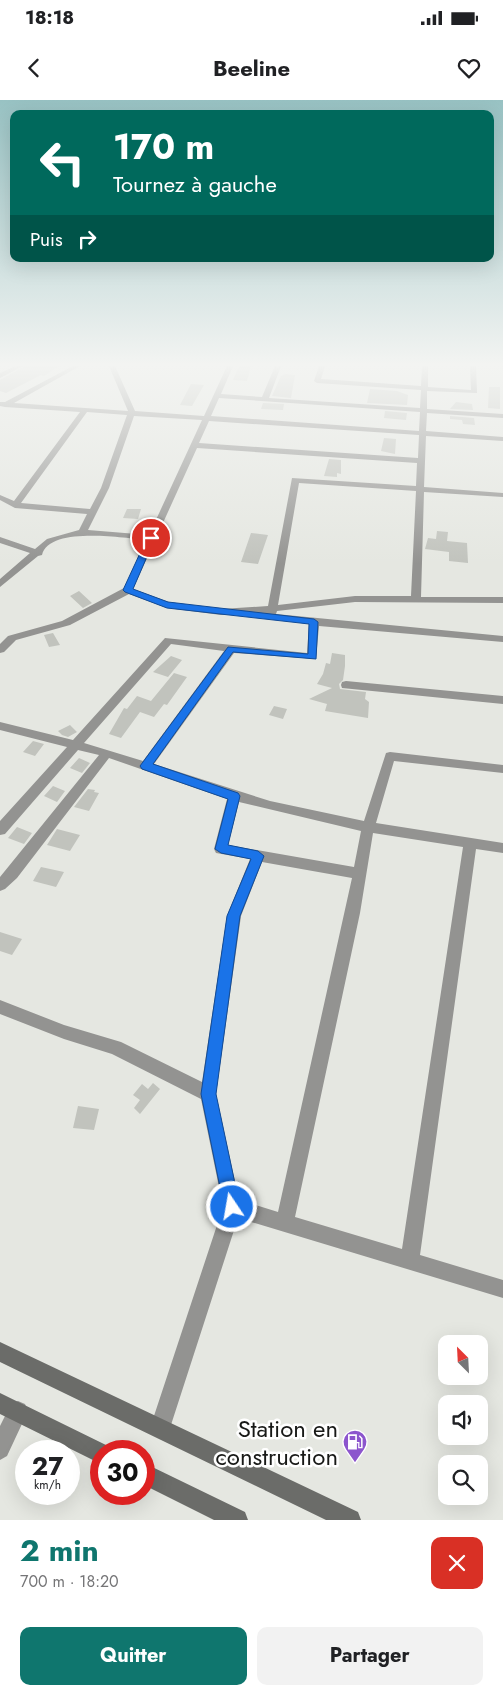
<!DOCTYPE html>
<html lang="fr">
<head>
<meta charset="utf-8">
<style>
  :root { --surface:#fff; --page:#f2f2f2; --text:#202124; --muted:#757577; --accent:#0f766e }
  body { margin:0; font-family:Jost,sans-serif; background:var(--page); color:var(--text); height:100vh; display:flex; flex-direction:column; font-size:19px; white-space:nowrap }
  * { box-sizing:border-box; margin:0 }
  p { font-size:16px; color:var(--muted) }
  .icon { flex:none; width:28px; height:28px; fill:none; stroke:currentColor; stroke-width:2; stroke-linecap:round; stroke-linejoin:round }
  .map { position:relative; height:1420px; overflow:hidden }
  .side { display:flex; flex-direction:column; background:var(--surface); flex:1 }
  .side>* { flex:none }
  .guide { position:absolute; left:10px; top:10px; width:484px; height:152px; border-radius:10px; box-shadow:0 5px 20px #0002; background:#00695c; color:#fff; overflow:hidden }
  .needle { width:32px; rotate:336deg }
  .buttons { position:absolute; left:438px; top:1235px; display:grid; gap:10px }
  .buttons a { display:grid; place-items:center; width:50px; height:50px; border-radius:10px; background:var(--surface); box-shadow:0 5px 20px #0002; font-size:25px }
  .speed { position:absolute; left:15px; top:1340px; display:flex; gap:10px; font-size:25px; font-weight:700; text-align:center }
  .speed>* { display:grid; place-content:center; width:65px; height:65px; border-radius:50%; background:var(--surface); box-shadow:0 5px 20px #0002; line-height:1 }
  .speed small { font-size:12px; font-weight:400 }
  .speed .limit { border:8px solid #d22; background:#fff; color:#111 }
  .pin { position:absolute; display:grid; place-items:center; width:42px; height:42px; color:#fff; margin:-21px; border:2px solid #fff; border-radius:50%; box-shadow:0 1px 5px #0007 }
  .me { position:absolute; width:55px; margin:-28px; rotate:348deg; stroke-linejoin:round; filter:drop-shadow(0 0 4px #0008) }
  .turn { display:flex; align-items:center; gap:18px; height:105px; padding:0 20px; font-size:22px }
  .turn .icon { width:65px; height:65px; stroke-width:2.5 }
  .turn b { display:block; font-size:35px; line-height:42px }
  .then { display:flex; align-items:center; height:48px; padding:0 20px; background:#0003; gap:10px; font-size:19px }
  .round { display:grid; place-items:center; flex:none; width:52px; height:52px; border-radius:10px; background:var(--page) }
  .overview { display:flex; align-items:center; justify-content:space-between; height:85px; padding:0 20px }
  h1 { font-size:30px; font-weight:700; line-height:38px; color:var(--accent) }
  .action { display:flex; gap:10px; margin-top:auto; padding:10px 20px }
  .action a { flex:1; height:58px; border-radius:10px; background:var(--accent); color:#fff; font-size:20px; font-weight:700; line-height:58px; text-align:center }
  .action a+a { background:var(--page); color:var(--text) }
  .status { display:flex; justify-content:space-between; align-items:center; height:35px; padding:0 25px; background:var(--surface); direction:ltr }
  .status svg { height:14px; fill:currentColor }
  header { display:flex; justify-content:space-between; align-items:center; height:65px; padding:0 20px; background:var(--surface); font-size:22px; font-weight:700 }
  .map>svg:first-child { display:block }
</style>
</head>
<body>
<div class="status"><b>18:18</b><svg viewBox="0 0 49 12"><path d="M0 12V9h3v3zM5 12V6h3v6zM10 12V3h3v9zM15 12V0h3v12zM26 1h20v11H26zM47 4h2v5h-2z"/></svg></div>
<header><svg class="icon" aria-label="back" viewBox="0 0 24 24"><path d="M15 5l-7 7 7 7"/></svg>Beeline<svg class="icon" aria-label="heart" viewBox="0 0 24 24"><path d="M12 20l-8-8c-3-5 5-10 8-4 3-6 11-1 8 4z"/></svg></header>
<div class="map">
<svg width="503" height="1420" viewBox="0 0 503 1420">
  <rect width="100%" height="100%" fill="#e5e7e1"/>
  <!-- building -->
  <path fill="#c1c3bd" d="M25,266H59L44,276L41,275L6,293L0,291V280Z
    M239,266H251L247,281L233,280Z
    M285,274L295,275L291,298L272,296L281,276Z
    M191,284L204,285L192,306L180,305Z
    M489,287H500V309L488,308Z
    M370,289L397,291L408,295L407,305L367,303Z
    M456,302L472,304L473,310L450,309Z
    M263,303L284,304L283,310L261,309Z
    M385,311L407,313L406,320L384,318Z
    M450,316L474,318L475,325L463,324L462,320L450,319Z
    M384,338L396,339L395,354L381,351Z
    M329,359L341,360V374L337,373V377L324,376Z
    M127,409H141L138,419L123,418Z
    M437,431L448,432L447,441L467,443L468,463L449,461V452L425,449L428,438L436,439Z
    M251,433L268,435L258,464L241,462Z
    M79,491L92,503L83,508L70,496Z
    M53,533L60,545L49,547L44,535Z
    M332,553L345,555V566L343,580L339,584L340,589L366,592L365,599L369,602L368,618L325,611L327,604L309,599L332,588L317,584L323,574L326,563L330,564Z
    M171,556L182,560L168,577L153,572Z
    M174,573L187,577L167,605L164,604L154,617L140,612L121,638L109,634L124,608L127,609L137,596L151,601Z
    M274,606L287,609L283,619L269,615Z
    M70,625L77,632L68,637L62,635L58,631Z
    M33,641L44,644L35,656L23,652Z
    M79,658L90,663L82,673L70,668Z
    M53,686L65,691L57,702L44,696Z
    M88,689L95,690L94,692L99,693L89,711L74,707Z
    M17,727L32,733L24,744L8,738Z
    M57,729L80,735L70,751L47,745Z
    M41,767L64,772L56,787L33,781Z
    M0,832L22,839L12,855L0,851Z
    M153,983L160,989L140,1014L134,1008L140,1000L133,995L142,984L148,989Z
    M78,1006L99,1009L94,1030L73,1028Z"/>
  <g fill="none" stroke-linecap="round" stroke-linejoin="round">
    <!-- street -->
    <path fill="#939391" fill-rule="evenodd" d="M16,266H23L0,278V273Z
      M73,266H80L14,303L128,311L109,266H115L135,311L204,316L227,266H233L221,294L262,297L275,266H281L269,298L420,308L421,290L317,283L314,281L319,266H325L321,279L421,286L422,266H428V287L471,290L470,266H476L477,293L427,291V309L503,314V318L427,313L426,331L503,337V341L426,336L424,387L503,393V397L424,392L421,497H503V503L355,502L277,511L276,514L503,536V542L319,526L316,559L234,553L154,664L270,701L364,721L386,653L390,652L503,665V673L394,661L376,723L503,743V753L476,749L420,1155L503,1180V1198L238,1118L170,1328L167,1335L160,1338L153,1335L150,1328L223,1107L201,999L112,954L64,939L0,914V900L64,925L121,942L202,982L227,816L250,759L216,753L214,749L227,699L109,658L17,778L5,789L0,791V777L99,655L78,650L5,734L0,735V721L67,647L0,630V622L73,640L165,538L307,553L309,524L264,518L261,517L260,513L221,515L167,508L129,494L70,525L16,540L4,552L0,553V544L8,536L62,521L124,488L146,440C124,438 49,426 42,455L38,456L0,487V479L30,453L0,443V437L35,449L47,439L79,430L87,414L15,408L0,400V395L14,401L80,312L5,307L0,306V302H5ZM219,298L420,312L419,331L211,316ZM87,312L127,315L101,388L90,409L21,403ZM134,316L202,320L149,435L88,430L109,388ZM209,321L419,335L418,358L199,343ZM197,348L417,363L416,386L292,378L268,506L221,509L169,502L133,489ZM299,383L416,391L411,496H355L278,505ZM171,544L224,551L143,661L84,643ZM239,702L361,731L354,767L228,745ZM373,733L463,747L402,1149L295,1117L360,813ZM262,762L352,778L278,1112L239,1100L216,994L241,816Z
      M346,581L503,596V604L342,588L341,585L342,582Z
      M18,1301L25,1304L28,1311L7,1356L0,1360V1326L11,1304Z"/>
    <!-- secondary -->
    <path fill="#6b6c69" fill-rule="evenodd" d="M0,1242L358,1412L361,1420H326L0,1262Z
      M0,1293L108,1346L111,1351H101V1364L0,1314Z
      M144,1363L245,1412L248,1420H214L144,1385Z"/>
  </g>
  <!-- sky -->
  <linearGradient id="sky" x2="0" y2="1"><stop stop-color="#98c2c3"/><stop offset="0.57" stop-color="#f3f4f2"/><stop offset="1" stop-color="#f3f4f2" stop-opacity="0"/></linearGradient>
  <rect width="503" height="464" fill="url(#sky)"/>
  <!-- route -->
  <path fill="#1a73e8" stroke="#114b97" d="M151,435L155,438L133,489L168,502L314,519L318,522L316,559L233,552L153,664L238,693L240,696L228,745L258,751L264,756L240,816L216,994L240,1107L238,1113L232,1115L226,1113L224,1107L201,994L227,816L251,759L221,753L215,749L228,699L142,669L140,666L228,547L308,554L309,524L167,508L125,492L123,490L147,438Z"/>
  <!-- icons -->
  <defs>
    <symbol id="fuel-pin" viewBox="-11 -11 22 30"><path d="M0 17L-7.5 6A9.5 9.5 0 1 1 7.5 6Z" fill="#8c55cd" stroke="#fff"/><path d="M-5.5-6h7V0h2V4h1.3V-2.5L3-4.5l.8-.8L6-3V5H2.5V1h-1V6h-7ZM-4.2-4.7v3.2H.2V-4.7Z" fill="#fff"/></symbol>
  </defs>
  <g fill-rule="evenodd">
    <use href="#fuel-pin" x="341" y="1328" width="28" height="38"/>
  </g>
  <g text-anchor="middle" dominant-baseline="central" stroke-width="5" stroke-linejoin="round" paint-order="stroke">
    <!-- near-poi labels -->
    <g font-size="24" fill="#181917" stroke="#fff" text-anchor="end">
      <text x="338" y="1328">Station en<tspan x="338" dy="28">construction</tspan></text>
    </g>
  </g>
</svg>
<div class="buttons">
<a><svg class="needle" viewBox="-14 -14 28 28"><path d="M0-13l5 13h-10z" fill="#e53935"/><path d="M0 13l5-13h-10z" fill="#757577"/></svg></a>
<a><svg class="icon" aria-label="sound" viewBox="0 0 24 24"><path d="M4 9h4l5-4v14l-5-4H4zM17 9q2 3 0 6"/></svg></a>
<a><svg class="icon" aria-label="search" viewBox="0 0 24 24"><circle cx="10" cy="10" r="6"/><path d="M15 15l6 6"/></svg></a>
</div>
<div class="speed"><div>27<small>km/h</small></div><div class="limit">30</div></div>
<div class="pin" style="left:151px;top:438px;background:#d93025"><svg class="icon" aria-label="arrive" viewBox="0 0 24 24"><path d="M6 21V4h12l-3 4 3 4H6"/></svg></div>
<svg class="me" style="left:232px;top:1107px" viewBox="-20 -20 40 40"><circle r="17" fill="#1a73e8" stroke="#fff" stroke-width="3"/><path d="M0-11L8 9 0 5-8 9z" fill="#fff"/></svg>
<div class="guide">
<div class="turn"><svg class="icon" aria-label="left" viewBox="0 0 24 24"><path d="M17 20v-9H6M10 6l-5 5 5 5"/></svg><div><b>170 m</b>Tournez à gauche</div></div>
<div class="then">Puis<svg class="icon" aria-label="right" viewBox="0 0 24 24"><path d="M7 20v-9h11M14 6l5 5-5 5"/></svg></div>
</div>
</div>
<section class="side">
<div class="overview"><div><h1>2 min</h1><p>700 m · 18:20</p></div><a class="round" style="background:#d93025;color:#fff"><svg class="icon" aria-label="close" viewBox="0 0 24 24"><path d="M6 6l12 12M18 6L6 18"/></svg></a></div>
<div class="action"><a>Quitter</a><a>Partager</a></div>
</section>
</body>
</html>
